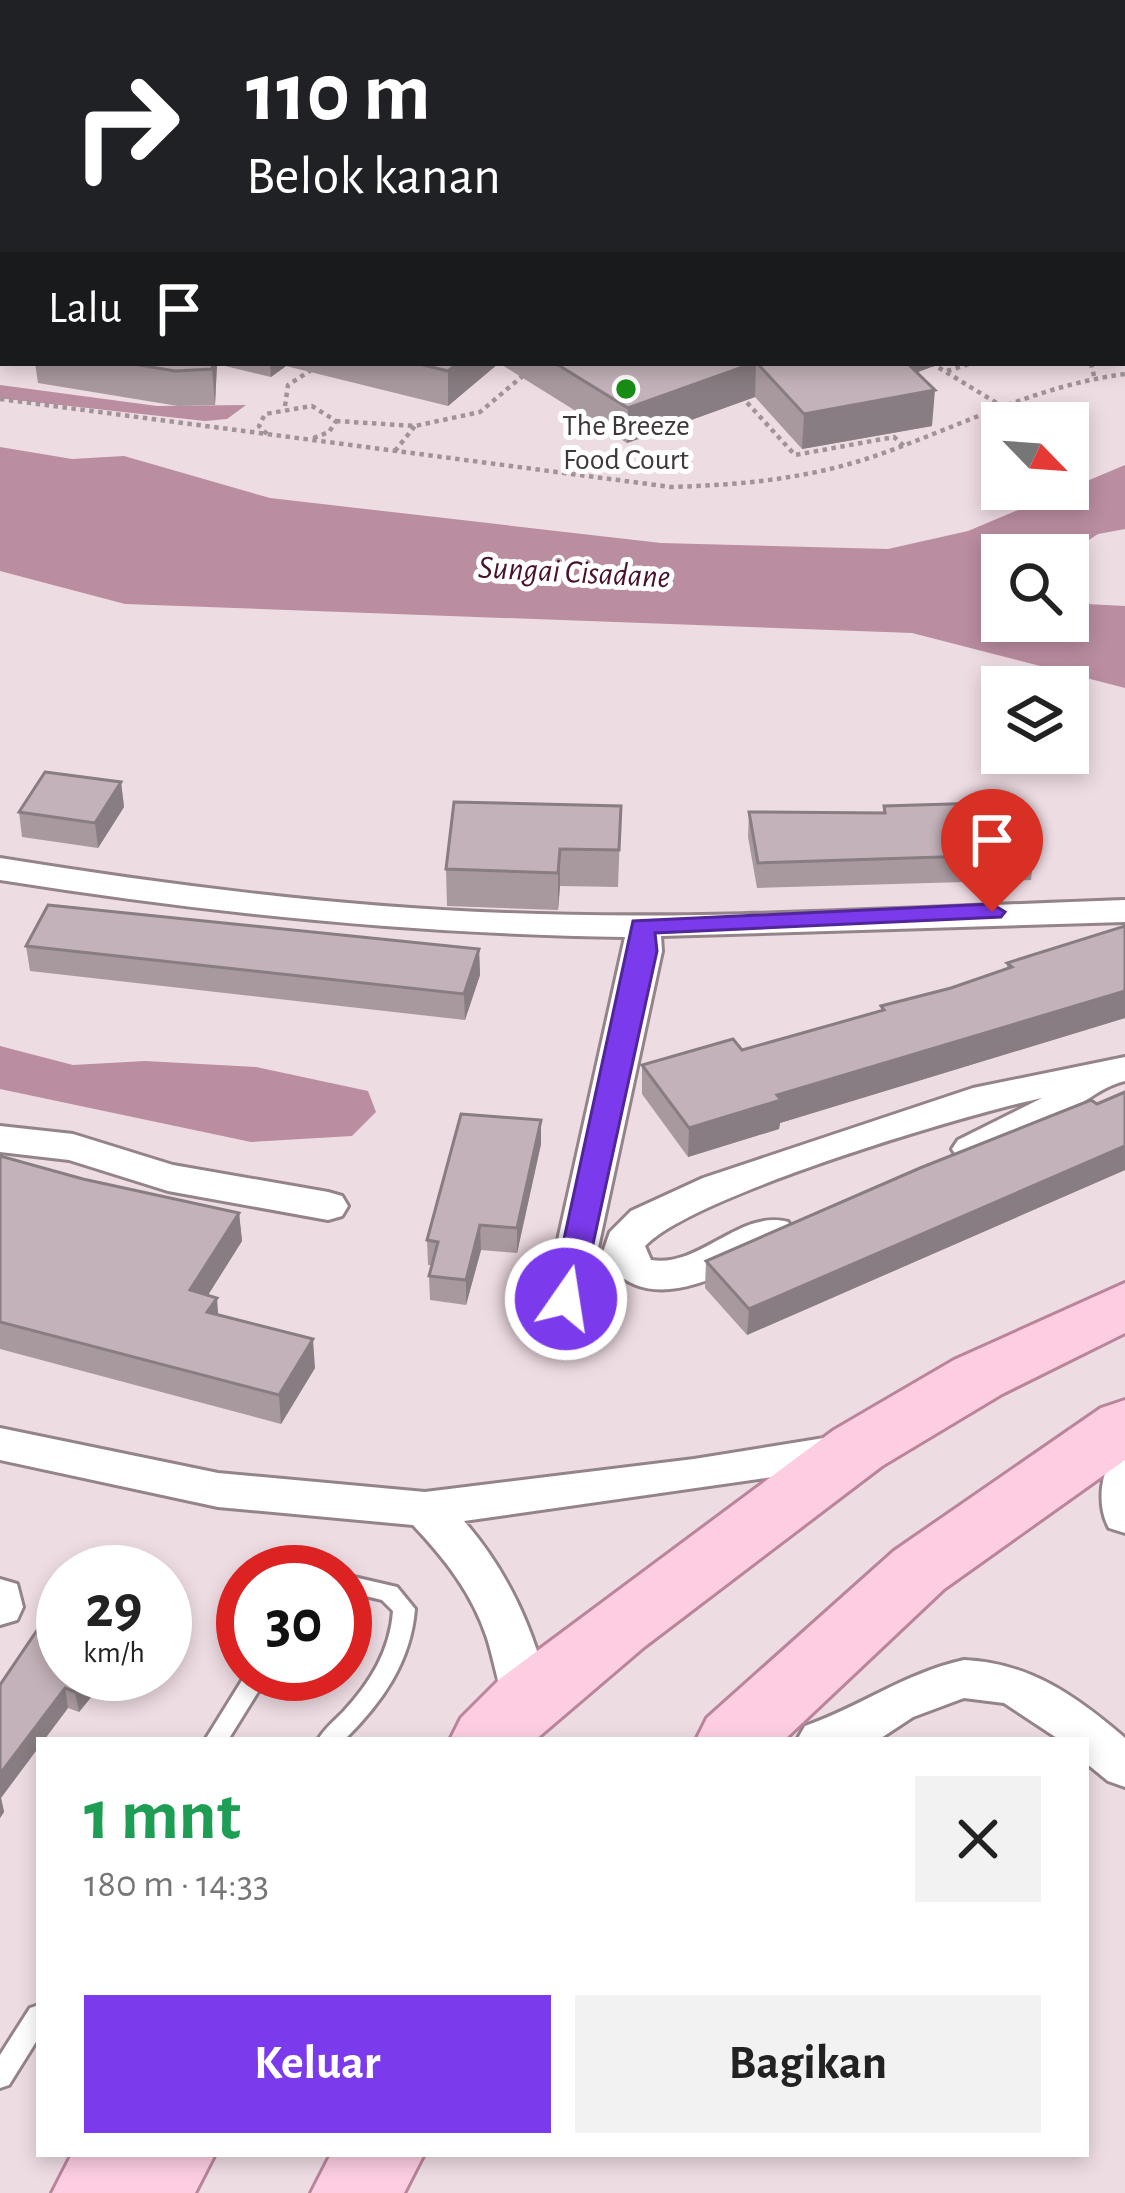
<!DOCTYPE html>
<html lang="id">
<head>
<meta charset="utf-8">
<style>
  :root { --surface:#fff; --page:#f2f2f2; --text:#222; --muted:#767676; --accent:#7c3aed }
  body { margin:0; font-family:"Alegreya Sans",sans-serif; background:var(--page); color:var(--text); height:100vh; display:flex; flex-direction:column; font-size:45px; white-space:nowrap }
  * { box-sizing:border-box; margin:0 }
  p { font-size:39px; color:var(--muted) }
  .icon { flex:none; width:66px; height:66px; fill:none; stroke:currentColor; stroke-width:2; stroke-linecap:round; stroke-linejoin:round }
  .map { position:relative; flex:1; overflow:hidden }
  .sheet { position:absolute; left:36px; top:1737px; width:1053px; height:420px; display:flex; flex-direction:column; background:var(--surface); border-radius:0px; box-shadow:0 6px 18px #0003 }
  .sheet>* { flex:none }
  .hud { position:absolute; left:0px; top:0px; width:1125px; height:366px; box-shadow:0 6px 18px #0003; background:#202124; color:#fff; overflow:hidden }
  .needle { width:78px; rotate:115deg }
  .fabs { position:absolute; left:981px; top:402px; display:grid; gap:24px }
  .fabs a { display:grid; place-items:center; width:108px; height:108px; border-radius:0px; background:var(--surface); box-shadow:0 6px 18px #0003; font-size:60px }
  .speed { position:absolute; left:36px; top:1545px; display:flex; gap:24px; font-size:60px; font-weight:700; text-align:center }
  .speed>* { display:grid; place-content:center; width:156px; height:156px; border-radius:50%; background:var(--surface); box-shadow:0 6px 18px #0003; line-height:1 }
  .speed small { font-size:30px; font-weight:400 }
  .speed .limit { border:18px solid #d22; background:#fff; color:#111 }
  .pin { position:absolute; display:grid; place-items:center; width:102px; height:102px; color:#fff; margin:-123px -51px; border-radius:50% 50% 50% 0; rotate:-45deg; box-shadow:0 0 12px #0007 }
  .pin .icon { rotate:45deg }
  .me { position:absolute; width:132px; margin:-66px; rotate:13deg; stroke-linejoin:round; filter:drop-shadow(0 0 9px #0008) }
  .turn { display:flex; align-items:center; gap:42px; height:252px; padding:0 48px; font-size:54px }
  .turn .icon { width:156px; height:156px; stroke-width:2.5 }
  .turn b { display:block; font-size:84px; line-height:102px }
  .then { display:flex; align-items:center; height:114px; padding:0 48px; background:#0003; gap:24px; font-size:45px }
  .round { display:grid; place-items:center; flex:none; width:126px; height:126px; border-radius:0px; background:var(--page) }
  .overview { display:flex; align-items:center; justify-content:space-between; height:204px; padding:0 48px }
  h1 { font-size:72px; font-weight:600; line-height:90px; color:#1e9e55 }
  .button { display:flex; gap:24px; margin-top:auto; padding:24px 48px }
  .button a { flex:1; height:138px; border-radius:0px; background:var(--accent); color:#fff; font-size:48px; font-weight:600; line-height:138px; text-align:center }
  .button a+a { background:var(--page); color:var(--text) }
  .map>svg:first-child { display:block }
</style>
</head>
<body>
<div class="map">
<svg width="1125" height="2193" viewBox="0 0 1125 2193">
  <rect width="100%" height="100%" fill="#eedce3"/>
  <!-- water -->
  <path fill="#ba8da0" d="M0,385L157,406L246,405L227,419L205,421L6,399L0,397Z
    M0,447L72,459L124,456L270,498L661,543L888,549L968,531L1125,465V529L1098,534L1066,555H1002V621H1068V603L1125,606V688L912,633L125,604L0,571Z
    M0,1046L73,1065L145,1061L256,1067L368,1091L376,1112L352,1136L251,1142L0,1089Z"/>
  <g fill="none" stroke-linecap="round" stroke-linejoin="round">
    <defs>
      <path id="service" d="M266,0H277L274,3H263Z
        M695,0H707L710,3H698Z
        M1125,38V44L1122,45V39Z
        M1122,111H1125V117H1122Z
        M0,143H3V149H0Z
        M3,229V238L0,239V230Z
        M3,270V280L0,281V271Z
        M345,1575L397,1587L415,1609C411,1662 381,1704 344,1740H318C324,1729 334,1721 343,1712C370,1683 390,1651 393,1611L382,1600L345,1591Z
        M246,1674H269L228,1740H205Z
        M39,2005V2037L9,2085L0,2088V2055L30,2008Z"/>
      <path id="minor" d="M0,858C168,885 336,907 506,913C712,921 919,907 1125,900V922L661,936L662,951L587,1299L581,1309L566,1314L551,1309L545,1299L625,937C415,934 207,913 0,880Z
        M1125,1057V1081C1075,1092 1019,1175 958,1158L952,1149L958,1140L1042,1098C966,1114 692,1196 645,1246L651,1260C700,1268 740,1209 788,1222L794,1232L788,1242C733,1268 646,1327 602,1255L610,1232L631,1211L703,1178L973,1088Z
        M0,1126L73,1134L173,1165L328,1192L342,1196L348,1206L342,1216L328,1220L168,1191L69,1160L0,1152Z
        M0,1428L218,1473L425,1492L694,1459L849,1434L865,1438L871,1450L865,1462L849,1466L464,1521C510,1574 534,1631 551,1699L544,1713L527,1718L510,1713C498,1690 495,1663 487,1638C472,1593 445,1559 413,1525L218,1507L0,1460Z
        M1125,1459V1533L1109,1528C1099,1510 1099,1483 1109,1464Z
        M0,1579L17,1584L23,1607L17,1620L0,1625Z
        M964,1660C1030,1663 1076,1696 1125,1738V1787L1108,1781L1086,1763V1740H1060L1004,1703L964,1698L913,1717L878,1740H797L805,1726C860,1707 905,1673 964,1660Z"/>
      <path id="primary" d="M1125,1283V1333L1002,1394L882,1466L644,1647L535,1740H450L461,1718L501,1678L834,1430L954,1360Z
        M1125,1400V1460L944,1589L784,1740H696L707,1718L894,1551L1101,1408Z
        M72,2154H215L195,2193H52Z
        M331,2154H424L404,2193H311Z"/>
      <path id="motorway" d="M11,0H50L8,3Z
        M3,39V65L0,66V40Z"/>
    </defs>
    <!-- service casing -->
    <use href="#service" stroke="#94848a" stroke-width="6"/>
    <!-- minor casing -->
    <use href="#minor" stroke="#94848a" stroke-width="6"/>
    <!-- primary casing -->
    <use href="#primary" stroke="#ba849b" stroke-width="6"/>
    <!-- motorway casing -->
    <use href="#motorway" stroke="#ba849b" stroke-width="6"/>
    <!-- path-far1 -->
    <path stroke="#a19499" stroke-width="4.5" stroke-dasharray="4.5 4.5" stroke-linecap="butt" d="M968,0L974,3
      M878,3L882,0
      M1019,3L1026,0
      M931,363L1000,405
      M1091,363L1094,376
      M947,371L972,363
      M741,396L795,455L894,437L904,446
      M0,399L671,487C740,485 806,479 872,457C957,428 1034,386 1125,374
      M285,406L288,385L322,363
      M336,421L415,426L480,412L538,363
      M267,434L259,426L265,414L312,406L336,421L329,432L311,439
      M395,451L415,426"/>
    <!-- path -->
    <path stroke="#a19499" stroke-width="8" stroke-dasharray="8 8" stroke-linecap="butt" d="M293,1572L299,1563"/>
    <!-- service -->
    <use href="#service" fill="#fff" fill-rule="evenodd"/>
    <!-- minor -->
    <use href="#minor" fill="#fff" fill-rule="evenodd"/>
    <!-- primary -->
    <use href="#primary" fill="#fdcee2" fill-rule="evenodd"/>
    <!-- motorway -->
    <use href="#motorway" fill="#fcadcf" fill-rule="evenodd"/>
  </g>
  <!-- wall -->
  <path fill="#a8999f" d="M286,0H520L517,3H286Z
    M772,0H858L843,3H781Z
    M1122,116H1125V170H1122Z
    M35,363H499L448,406L286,366L271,377L217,364L215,405L178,406L38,383Z
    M499,363H942L918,372L932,426L802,449L755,397L627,443Z
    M121,782L124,807L98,848L22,837L19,812Z
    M621,806L618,887L560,886L558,910L447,906L446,869Z
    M884,806L1034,854L1031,880L757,888L748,837L749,812H883Z
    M1125,926V1018L780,1123L779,1129L688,1157L642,1094V1065L742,1050L881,1011V1006L951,988L1007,969V963Z
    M26,946L479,949L480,975L465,1020L30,971Z
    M1125,1092V1170L747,1335L705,1288L706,1261Z
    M541,1144L517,1253L481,1250L466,1305L430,1300L429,1276L432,1265H428L427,1240Z
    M0,1156L83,1179L239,1213L242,1241L208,1295L218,1314L315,1368L281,1424L0,1349Z
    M63,1674H110L79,1712L68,1708L44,1740H39L1,1798L4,1812L0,1818V1685Z"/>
  <!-- shaded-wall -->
  <path fill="#887d82" d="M356,0H374V3H356Z
    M443,0H520L517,3H443Z
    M805,0H858L843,3H804Z
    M3,315V347L0,350V318Z
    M213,363H217L215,405L212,369Z
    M270,363H286V366L271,377Z
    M457,363H499L448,406V371Z
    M756,363L755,397L627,443L628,408Z
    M894,363H942L918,372V381Z
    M935,390L932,426L802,449L804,414Z
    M121,782L124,807L98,848L95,823Z
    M560,849V886L558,910V873Z
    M479,949L480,975L465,1020L464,994Z
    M1125,991V1018L780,1123L779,1129L688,1157L689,1128L777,1095Z
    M541,1120V1144L517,1253V1228Z
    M1125,1146V1170L747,1335L749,1309Z
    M239,1213L242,1241L193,1319L190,1290Z
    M480,1225L481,1250L466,1305V1280Z
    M217,1298L219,1326L207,1312Z
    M313,1339L315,1368L281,1424L279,1395Z
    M90,1674H110L79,1712L75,1692Z
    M65,1688L68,1708L44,1740H39V1747L1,1798L4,1812L0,1818V1774Z"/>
  <!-- building -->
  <path fill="#c3b2b9" stroke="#887d82" stroke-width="3" d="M1122,116H1125V145H1122Z
    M0,285H3V315L0,318Z
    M127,363H213L212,369L175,371Z
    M415,363H457L448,371Z
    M555,363H754L628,408Z
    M757,363H907L935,390L804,414Z
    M45,772L121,782L95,823L19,812Z
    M454,802L621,806L619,850L560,849L558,873L446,869Z
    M1019,802L1034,854L758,863L749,812L885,813L884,806Z
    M48,905L479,949L464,994L26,946Z
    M1125,926V991L777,1095L781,1100L689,1128L642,1065L733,1039L742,1050L884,1010L881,1006L951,988L1012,967L1007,963Z
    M1125,1092V1146L749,1309L706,1261L920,1168L1091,1100L1097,1104Z
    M461,1114L541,1120L517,1228L480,1225L466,1280L429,1276L438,1242L427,1240Z
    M0,1156L83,1179L239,1213L190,1290L217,1298L207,1312L313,1339L279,1395L0,1322Z
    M63,1592V1674H90L75,1692L65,1688L0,1774V1685Z"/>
  <!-- route -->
  <path fill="#7c3aed" stroke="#51269a" stroke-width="3" d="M992,904L1005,912L1001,917L655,933L657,951L581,1299L566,1310L556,1307L551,1299L633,921Z"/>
  <!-- markers -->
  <circle fill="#188d15" stroke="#fff" stroke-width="4.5" cx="626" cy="389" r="12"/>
  <g text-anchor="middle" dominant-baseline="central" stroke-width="10" stroke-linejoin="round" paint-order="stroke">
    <!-- far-poi labels -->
    <g font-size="30" fill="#3f383b" stroke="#fff">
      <text x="626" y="426">The Breeze<tspan x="626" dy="34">Food Court</tspan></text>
    </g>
    <!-- far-water labels -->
    <g font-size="33" font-style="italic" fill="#48112d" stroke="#fff">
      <text transform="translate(574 573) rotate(3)">Sungai Cisadane</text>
    </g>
  </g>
</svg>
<div class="fabs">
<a><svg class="needle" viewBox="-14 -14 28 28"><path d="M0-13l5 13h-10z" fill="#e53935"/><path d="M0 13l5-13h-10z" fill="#767676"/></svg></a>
<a><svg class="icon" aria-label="search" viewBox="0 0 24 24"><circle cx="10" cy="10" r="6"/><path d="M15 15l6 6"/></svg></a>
<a><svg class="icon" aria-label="layers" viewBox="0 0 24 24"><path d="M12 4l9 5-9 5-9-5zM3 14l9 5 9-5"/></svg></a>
</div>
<div class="speed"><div>29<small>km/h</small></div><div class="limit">30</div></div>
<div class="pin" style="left:992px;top:912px;background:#d93025"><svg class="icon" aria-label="arrive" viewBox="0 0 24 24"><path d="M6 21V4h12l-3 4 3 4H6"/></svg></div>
<svg class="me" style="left:566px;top:1299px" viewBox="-20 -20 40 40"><circle r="17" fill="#7c3aed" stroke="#fff" stroke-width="3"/><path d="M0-11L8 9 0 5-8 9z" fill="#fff"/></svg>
<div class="hud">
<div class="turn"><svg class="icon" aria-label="right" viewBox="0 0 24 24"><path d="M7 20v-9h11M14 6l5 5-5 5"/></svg><div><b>110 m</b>Belok kanan</div></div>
<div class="then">Lalu<svg class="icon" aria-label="arrive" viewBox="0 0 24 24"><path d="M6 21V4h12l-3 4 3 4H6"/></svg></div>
</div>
<section class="sheet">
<div class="overview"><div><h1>1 mnt</h1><p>180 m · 14:33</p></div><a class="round"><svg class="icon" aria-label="close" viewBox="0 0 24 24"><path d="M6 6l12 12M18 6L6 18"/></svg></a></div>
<div class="button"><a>Keluar</a><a>Bagikan</a></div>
</section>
</div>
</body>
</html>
